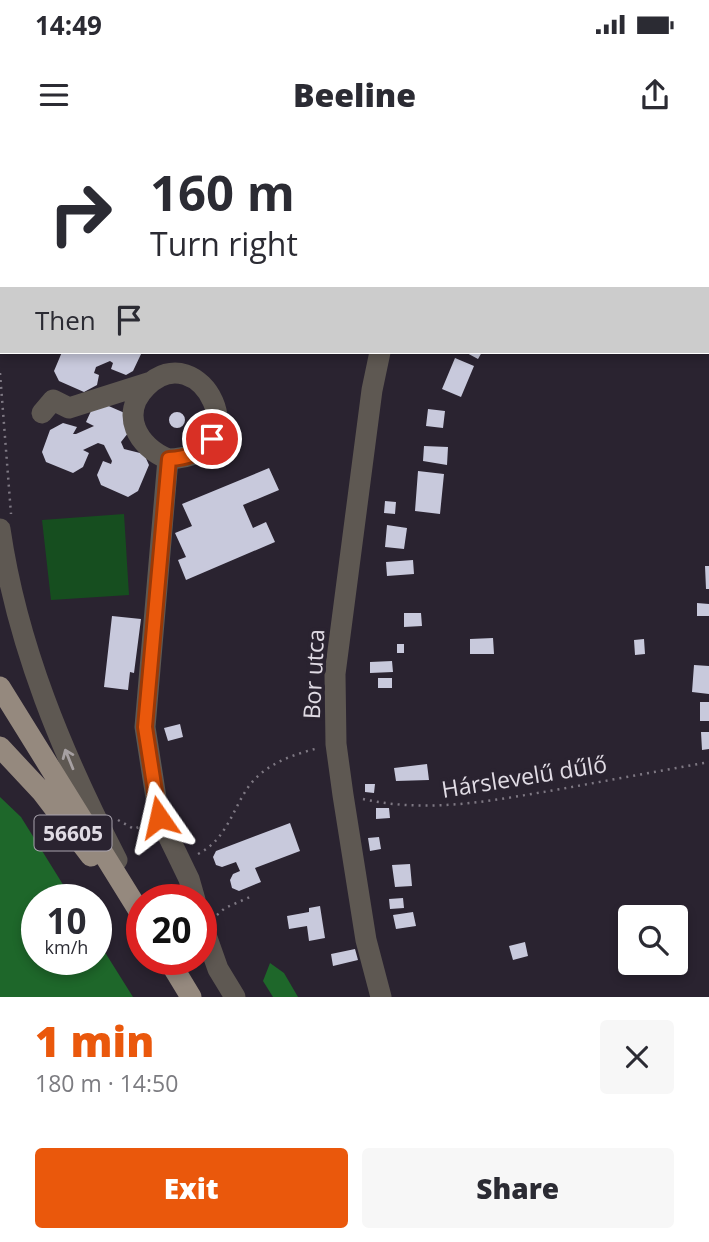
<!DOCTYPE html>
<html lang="en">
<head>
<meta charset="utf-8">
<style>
  :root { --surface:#fff; --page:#f7f7f7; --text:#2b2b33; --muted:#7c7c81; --accent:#ea580c }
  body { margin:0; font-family:"Open Sans",sans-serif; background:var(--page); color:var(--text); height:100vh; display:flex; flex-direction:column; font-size:26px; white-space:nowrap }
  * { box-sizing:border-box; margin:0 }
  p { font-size:23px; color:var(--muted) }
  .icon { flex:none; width:38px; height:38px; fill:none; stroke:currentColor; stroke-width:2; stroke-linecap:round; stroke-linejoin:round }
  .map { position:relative; height:857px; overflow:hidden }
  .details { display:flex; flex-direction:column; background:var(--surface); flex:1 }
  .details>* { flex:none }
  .top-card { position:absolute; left:0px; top:0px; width:710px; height:214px; box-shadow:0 4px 10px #0003; background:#fff; color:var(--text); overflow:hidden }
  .buttons { position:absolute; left:618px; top:765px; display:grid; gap:14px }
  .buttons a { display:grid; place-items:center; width:70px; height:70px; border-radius:7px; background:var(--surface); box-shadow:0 4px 10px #0003; font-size:35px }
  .speed { position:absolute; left:21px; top:744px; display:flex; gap:14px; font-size:35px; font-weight:700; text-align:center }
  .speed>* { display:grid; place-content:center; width:91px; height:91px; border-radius:50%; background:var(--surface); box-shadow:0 4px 10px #0003; line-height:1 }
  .speed small { font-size:18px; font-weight:400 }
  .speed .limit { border:10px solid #d22; background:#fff; color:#111 }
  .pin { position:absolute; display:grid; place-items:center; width:60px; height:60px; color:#fff; margin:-30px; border:4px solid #fff; border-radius:50%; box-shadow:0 2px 7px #0007 }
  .me { position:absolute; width:77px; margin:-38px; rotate:349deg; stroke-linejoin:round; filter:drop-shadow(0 0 5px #0008) }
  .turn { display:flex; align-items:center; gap:24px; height:147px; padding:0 35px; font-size:32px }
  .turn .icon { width:91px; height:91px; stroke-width:2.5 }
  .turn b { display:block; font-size:49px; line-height:60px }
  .then { display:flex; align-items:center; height:66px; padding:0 35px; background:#0003; gap:14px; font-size:26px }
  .round { display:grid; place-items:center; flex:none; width:74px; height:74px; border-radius:7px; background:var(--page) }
  .headline { display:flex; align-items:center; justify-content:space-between; height:119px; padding:0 35px }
  h1 { font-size:42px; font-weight:800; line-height:52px; color:var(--accent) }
  .cta { display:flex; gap:14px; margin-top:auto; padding:14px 35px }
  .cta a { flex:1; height:80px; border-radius:7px; background:var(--accent); color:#fff; font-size:28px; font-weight:800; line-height:80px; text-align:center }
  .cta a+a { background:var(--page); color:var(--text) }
  .status { display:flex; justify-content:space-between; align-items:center; height:49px; padding:0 35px; background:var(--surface); direction:ltr }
  .status svg { height:19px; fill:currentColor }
  header { display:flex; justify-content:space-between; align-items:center; height:91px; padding:0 35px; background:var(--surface); font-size:32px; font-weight:800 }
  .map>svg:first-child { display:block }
</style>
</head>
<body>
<div class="status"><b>14:49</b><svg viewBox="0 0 49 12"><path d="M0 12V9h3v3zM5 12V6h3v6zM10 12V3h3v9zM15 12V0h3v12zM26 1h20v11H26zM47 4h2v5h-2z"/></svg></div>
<header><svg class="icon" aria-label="menu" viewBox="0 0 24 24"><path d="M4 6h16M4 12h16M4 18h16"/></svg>Beeline<svg class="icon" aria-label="share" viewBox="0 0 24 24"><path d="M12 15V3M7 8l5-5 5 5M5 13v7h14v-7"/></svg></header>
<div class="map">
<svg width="709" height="857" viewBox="0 0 709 857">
  <rect width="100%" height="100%" fill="#2a2330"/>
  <!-- green -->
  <path fill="#164e1f" d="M124,374L129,455L51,460L42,380Z"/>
  <!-- forest -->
  <path fill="#1e672a" d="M0,657L21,677L72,759L37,760V819H96V798L133,857H0Z
    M270,823L284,833L298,857H273L263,841Z"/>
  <!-- building -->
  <path fill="#c8c9dc" d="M62,212L92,213L142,212L133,231L126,235L111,229L113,223L110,221L96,227L94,233L99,235L97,245L84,252L59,241L54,231Z
    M465,212H482L478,219Z
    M455,218L474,226L461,257L442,249Z
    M104,264L127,274L132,288L121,302L124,309L144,314L149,325L138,351L128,357L101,345L97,335L103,321L111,324L112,321L104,305L98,303L83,310L89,313L83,327L73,333L46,322L42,312L50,290L63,283L77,287L73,294H76L94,286L86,282L91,271Z
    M428,269L445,271L443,288L426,286Z
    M169 280a8 8 0 1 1 16 0a8 8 0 1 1-16 0Z
    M424,306L448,307L447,325L423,321Z
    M269,328L279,350L243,365L253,388L266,382L275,402L186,440L178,420L186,417L175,393L192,386L182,364Z
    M418,331L444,334L440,374L415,371Z
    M385,361L396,362L395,374L384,373Z
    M387,385L407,388L404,409L385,407Z
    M413,420L414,434L387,436L386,422Z
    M705,426H709V449H706Z
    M697,463L709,464V476H697Z
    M404,473H421L422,486L404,487Z
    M112,476L141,479L134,533L130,532L128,550L104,547Z
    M493,498L494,514H470V499Z
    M644,499L645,514L635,515L634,500Z
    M397,504H404V513H397Z
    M392,521L393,532L370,533V522Z
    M694,525L709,526V554L692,552Z
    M378,538H392V548H378Z
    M700,562H709V581H700Z
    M180,584L183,597L168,601L164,588Z
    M701,592H709V609L702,610Z
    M427,624L429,640L396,641L394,628Z
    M365,644H375L374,653L365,652Z
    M376,668H389L390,678L376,679Z
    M290,683L300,711L255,728L261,742L239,751L232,748L230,740L233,734L240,731L236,722L222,727L216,725L213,717L216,711Z
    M379,697L381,709L370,711L368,698Z
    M410,724L412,746L395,747L392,725Z
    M403,758L404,768L390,769L389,759Z
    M320,766L325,798L309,801L307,786L289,789L287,776L309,772V768Z
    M413,772L416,786L396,789L393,775Z
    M525,802L528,816L513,820L509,806Z
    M355,809L358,820L333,826L331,814Z"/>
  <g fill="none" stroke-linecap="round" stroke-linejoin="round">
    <!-- path -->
    <path stroke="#7e7883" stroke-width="2.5" stroke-dasharray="2 5" stroke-linecap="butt" d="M0,213L2,147
      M0,233L11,374
      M363,659C429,674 495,660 561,649C610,640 660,631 709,622
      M118,680L134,689L144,685
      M198,714C227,699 232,670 249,646C265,624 294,614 319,608
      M217,775L225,768L250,757"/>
    <!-- minor -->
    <path stroke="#5e5852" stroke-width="21" d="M18,2V0
      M499,2L500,0
      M0,70L2,61
      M380,212L372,250L335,534L336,604L343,655L366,800L381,857
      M42,273L53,260L69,268L151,242
      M168,319C264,316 199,192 146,247C119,274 138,307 168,319L145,587L159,677L189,739L195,760
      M0,389C17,506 63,615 117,720
      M201,781L218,829L235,857"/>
    <!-- major -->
    <path stroke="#95897e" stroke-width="21" d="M0,547L142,776
      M0,607L42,652L91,716
      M168,819L191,857"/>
  </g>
  <!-- one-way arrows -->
  <defs><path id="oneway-shaft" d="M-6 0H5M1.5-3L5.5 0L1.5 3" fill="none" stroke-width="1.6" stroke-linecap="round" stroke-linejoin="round" transform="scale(1.75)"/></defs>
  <use stroke="#a6a0a2" href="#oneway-shaft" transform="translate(69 619) rotate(-112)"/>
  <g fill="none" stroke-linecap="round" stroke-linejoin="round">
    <defs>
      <path id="route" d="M159,677L145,587L169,319C188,318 198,314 212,299"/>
    </defs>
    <!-- route casing -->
    <use href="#route" stroke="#983908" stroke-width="18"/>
    <!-- route -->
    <use href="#route" stroke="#ea580c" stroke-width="12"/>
  </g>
  <g text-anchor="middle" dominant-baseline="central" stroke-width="7" stroke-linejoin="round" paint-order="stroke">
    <!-- shield labels -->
    <rect fill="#2a2330" stroke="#a9a4ae" stroke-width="2" x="34.5" y="675.5" width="77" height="35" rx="5"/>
    <g font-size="21" font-weight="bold" fill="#e0dbe4">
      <text x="73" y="693">56605</text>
    </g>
    <!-- street labels -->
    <g font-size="23" fill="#e0dbe4" stroke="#2a2330">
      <text transform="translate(313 534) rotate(-87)">Bor utca</text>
      <text transform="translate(524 636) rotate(-9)">Hárslevelű dűlő</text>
    </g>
  </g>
</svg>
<div class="buttons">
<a><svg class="icon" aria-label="search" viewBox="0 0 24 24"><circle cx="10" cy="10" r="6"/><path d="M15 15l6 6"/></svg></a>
</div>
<div class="speed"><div>10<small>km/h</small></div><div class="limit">20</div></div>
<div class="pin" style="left:212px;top:299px;background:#d93025"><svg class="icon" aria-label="arrive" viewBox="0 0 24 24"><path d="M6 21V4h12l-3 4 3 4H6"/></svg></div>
<svg class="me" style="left:159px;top:677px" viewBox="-20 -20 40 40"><path d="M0-17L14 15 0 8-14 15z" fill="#ea580c" stroke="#fff" stroke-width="4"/></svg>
<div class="top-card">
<div class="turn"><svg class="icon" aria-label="right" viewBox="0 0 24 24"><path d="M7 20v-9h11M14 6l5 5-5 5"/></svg><div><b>160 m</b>Turn right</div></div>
<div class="then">Then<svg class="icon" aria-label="arrive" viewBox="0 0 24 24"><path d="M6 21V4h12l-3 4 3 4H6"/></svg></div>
</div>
</div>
<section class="details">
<div class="headline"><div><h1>1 min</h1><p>180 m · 14:50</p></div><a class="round"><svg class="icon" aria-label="close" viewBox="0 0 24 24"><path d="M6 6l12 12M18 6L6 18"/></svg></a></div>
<div class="cta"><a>Exit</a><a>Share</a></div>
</section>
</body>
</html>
